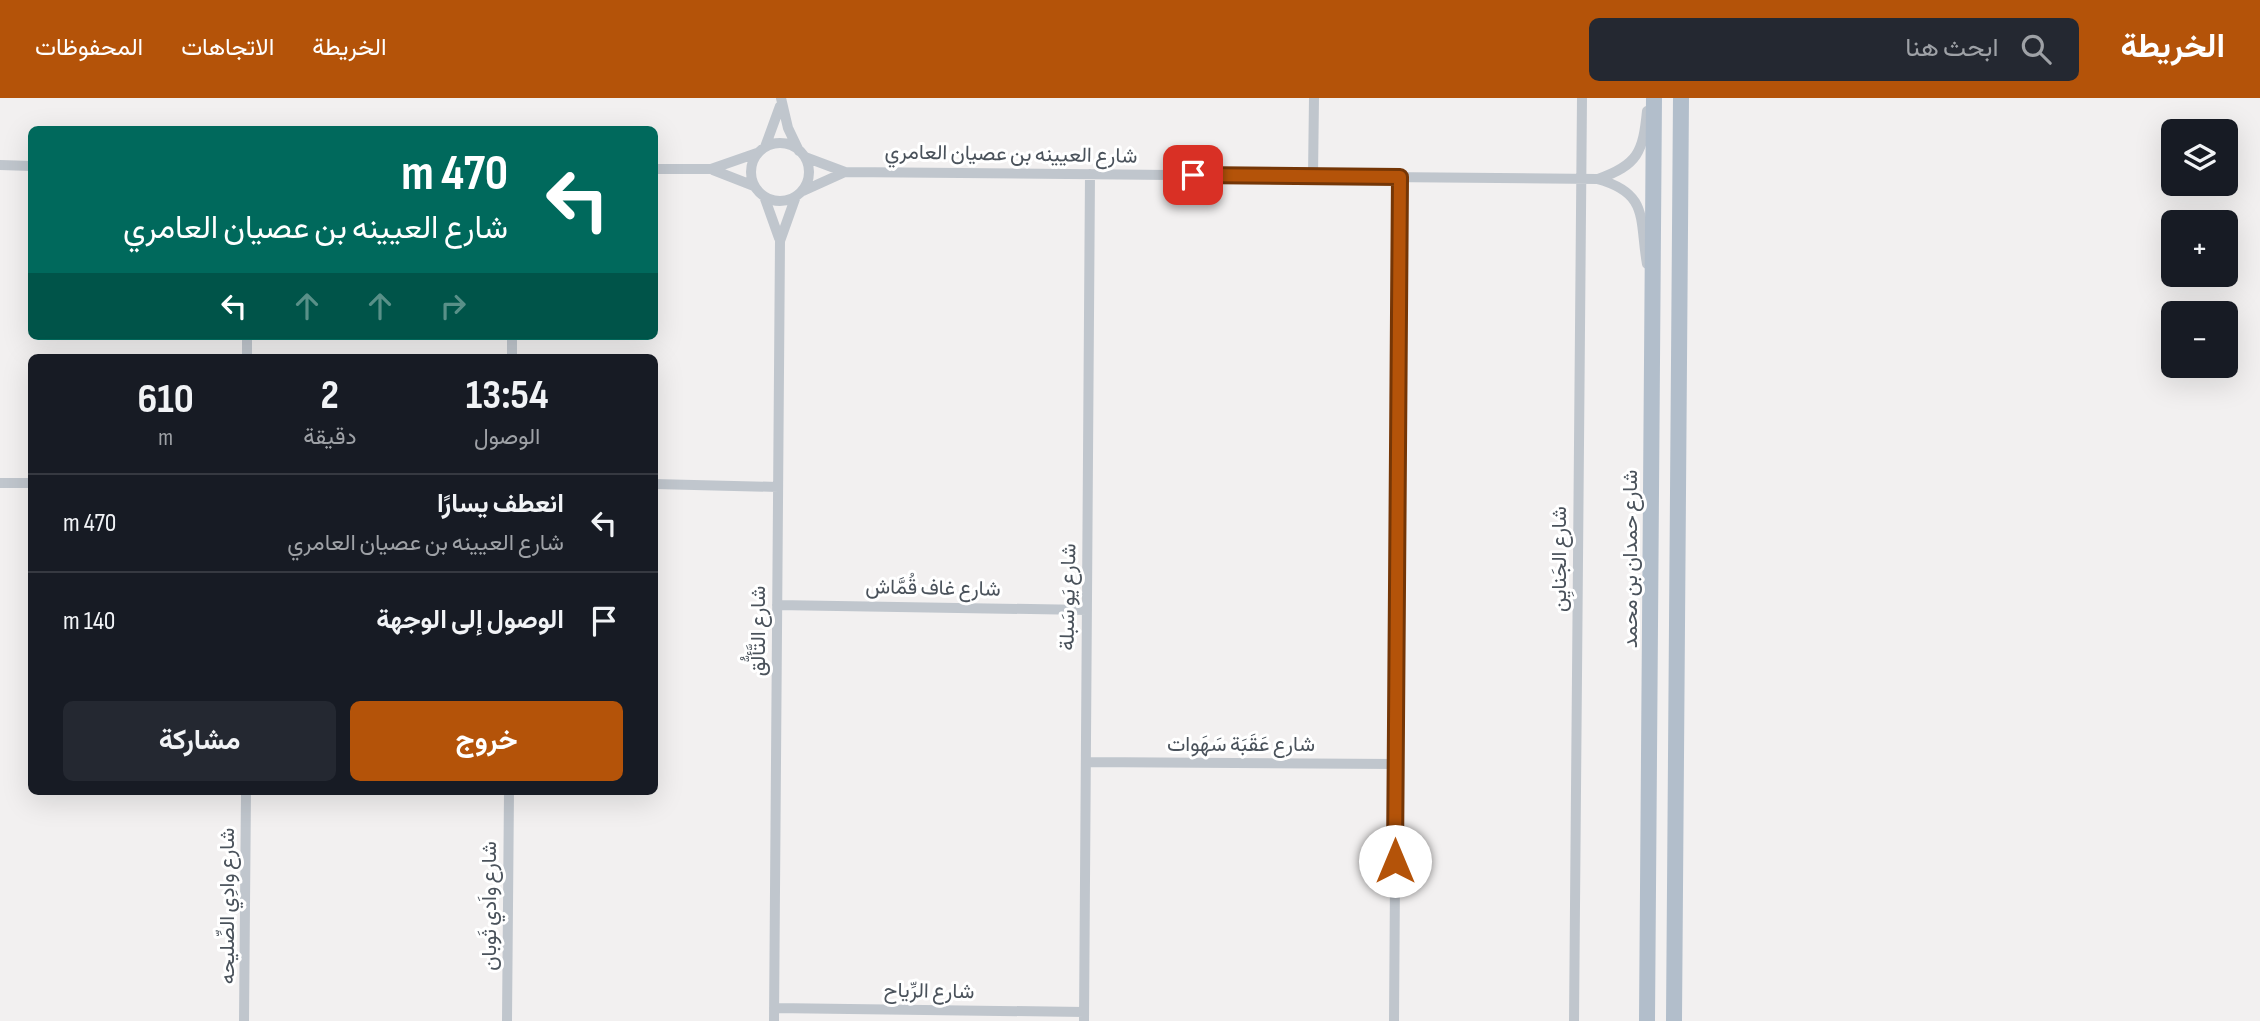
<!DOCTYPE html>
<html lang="ar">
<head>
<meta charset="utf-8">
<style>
  :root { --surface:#171b24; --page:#242831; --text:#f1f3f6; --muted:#9ea1a6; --line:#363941; --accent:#b45309 }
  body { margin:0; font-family:"Sofia Sans Condensed",Vazirmatn,sans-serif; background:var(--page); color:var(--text); direction:rtl; height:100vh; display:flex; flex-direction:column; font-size:26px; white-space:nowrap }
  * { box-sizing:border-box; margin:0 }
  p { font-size:23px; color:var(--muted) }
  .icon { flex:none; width:38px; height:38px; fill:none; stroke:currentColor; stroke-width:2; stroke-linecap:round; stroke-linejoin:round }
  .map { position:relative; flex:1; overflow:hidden; direction:ltr }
  .drawer { position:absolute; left:28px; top:256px; width:630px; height:441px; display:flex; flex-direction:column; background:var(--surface); border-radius:10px; box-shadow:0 7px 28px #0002; direction:rtl }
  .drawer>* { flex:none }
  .guide { position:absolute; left:28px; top:28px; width:630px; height:214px; border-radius:10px; box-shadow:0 7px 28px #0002; direction:rtl; background:#00695c; color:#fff; overflow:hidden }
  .buttons { position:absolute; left:2161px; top:21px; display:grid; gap:14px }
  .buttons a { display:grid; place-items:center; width:77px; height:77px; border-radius:10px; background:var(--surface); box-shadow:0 7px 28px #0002; font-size:35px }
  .pin { position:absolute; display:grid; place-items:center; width:60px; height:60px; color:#fff; margin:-30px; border-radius:14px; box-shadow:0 4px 10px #0006 }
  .me { position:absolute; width:77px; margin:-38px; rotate:0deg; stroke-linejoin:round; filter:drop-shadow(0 0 5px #0008) }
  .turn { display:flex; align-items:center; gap:24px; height:147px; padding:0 35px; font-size:32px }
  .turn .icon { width:91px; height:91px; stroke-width:2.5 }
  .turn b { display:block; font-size:49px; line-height:60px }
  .lanes { display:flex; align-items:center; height:66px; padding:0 35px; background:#0003; justify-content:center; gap:35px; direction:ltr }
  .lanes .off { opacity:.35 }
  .eta { display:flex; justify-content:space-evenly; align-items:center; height:119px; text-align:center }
  .eta b { font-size:42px; font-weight:700; line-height:49px }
  .cta { display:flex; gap:14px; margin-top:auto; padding:14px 35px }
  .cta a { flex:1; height:80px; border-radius:10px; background:var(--accent); color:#fff; font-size:28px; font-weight:700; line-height:80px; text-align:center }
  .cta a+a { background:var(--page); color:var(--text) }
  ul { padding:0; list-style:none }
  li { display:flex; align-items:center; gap:21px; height:98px; padding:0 35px; border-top:2px solid var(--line) }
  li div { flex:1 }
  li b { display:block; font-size:26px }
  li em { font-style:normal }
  header { display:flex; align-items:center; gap:42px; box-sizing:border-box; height:98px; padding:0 35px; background:var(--accent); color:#fff }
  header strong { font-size:33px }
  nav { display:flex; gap:38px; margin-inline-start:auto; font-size:24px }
  .search { width:490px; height:63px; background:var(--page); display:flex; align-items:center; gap:18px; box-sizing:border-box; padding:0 24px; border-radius:10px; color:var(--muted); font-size:26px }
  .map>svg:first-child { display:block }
</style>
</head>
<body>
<header>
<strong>الخريطة</strong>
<div class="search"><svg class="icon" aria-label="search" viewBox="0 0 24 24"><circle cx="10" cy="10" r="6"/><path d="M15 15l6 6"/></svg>ابحث هنا</div>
<nav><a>الخريطة</a><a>الاتجاهات</a><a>المحفوظات</a></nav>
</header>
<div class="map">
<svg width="2260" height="923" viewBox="0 0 2260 923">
  <rect width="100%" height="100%" fill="#f2f0f0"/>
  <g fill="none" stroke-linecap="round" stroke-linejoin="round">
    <!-- minor -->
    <path stroke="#c0c6cd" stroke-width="10" d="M781,0L788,30L799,53
      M751 74a29 29 0 1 1 58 0a29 29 0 1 1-58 0Z
      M765,49L780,8
      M805,59L845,74L1597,81C1650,95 1639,122 1647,166
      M0,67L32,68
      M654,71H711L757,55
      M713,72L754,88
      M1313,78L1314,0
      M1598,81C1638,67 1643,54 1647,13
      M803,93L845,74
      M764,98L779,140
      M247,259V238
      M512,259V238
      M0,385H32
      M654,386L778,389
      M777,507L1087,512
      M1086,664L1395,666
      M774,910L1084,914
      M244,923L246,693
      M507,923L509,693
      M774,923L780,143L796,98
      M1084,923L1090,76
      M1394,923L1400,79
      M1574,923L1582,0"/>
    <!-- primary -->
    <path stroke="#b2becb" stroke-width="16" d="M1647,923L1654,0
      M1674,923L1681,0"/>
  </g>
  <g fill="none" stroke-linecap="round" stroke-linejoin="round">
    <defs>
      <path id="route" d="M1193,77L1400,79L1395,763"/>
    </defs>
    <!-- route casing -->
    <use href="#route" stroke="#753606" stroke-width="18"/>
    <!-- route -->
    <use href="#route" stroke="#b45309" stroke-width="12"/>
  </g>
  <g text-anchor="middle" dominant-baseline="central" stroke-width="6" stroke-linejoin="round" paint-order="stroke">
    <!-- street labels -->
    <g font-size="21" fill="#4a525b" stroke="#fff">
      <text transform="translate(1011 56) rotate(1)">شارع العيينه بن عصيان العامري</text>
      <text transform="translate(1559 461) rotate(-90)">شارع الجَنايِن</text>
      <text transform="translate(1630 461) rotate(-90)">شارع حمدان بن محمد</text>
      <text transform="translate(933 490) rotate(1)">شارع غاف قُمَّاش</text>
      <text transform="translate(1068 499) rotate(-89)">شارع يَو سَبلة</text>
      <text transform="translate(758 533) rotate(-90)">شارع التَّألُّق</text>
      <text x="1241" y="646">شارع عَقَبَة سَهَوات</text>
      <text transform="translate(227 808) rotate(-90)">شارع وادِي الصِّليحه</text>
      <text transform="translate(489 808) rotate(-90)">شارع واَدي ثَوبان</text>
      <text transform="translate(929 893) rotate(1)">شارع الرِّياح</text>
    </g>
  </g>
</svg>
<div class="buttons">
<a><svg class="icon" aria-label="layers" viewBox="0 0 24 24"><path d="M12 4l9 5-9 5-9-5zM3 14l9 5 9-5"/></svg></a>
<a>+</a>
<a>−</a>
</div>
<div class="pin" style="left:1193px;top:77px;background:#d93025"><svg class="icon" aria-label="arrive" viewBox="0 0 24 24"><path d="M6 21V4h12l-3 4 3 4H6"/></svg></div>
<svg class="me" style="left:1395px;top:763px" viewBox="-20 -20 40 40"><circle r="19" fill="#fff"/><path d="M0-13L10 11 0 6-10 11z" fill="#b45309"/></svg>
<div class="guide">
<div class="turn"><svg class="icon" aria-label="left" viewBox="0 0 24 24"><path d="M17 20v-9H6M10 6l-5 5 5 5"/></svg><div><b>470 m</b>شارع العيينه بن عصيان العامري</div></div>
<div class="lanes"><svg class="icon" aria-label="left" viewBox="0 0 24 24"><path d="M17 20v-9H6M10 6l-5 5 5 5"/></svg><svg class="icon off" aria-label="ahead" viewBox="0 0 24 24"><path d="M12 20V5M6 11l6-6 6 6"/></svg><svg class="icon off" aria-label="ahead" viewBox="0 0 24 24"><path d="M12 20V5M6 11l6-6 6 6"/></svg><svg class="icon off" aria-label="right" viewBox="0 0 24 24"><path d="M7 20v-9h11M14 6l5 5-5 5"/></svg></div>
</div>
<section class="drawer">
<div class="eta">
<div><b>13:54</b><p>الوصول</p></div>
<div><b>2</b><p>دقيقة</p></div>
<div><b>610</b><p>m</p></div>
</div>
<ul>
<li><svg class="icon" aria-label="left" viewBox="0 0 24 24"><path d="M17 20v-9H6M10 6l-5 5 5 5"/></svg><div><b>انعطف يسارًا</b><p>شارع العيينه بن عصيان العامري</p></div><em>470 m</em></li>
<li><svg class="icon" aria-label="arrive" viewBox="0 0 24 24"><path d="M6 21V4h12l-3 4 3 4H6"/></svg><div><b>الوصول إلى الوجهة</b></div><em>140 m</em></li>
</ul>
<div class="cta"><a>خروج</a><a>مشاركة</a></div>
</section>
</div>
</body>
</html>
